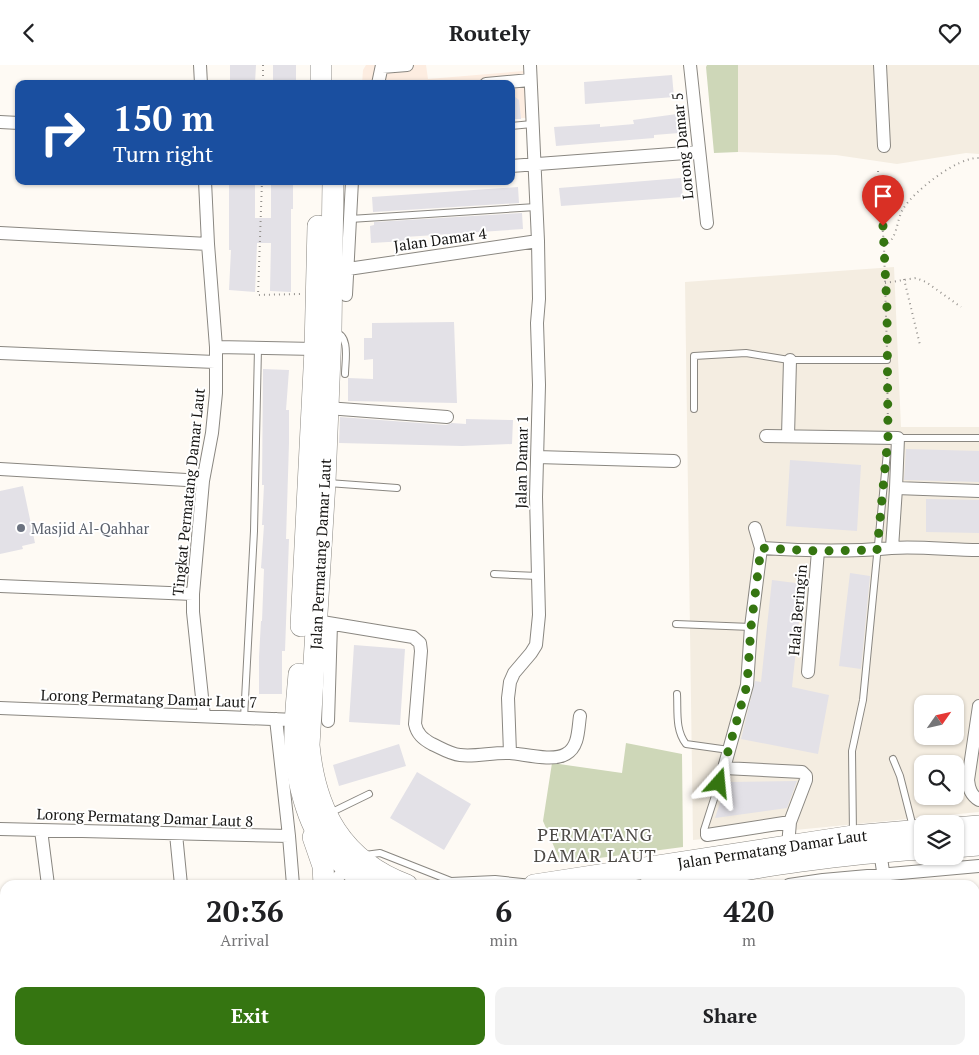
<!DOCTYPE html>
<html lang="en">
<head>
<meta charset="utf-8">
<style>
  :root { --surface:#fff; --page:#f2f2f2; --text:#202124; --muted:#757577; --accent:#357511 }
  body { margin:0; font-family:"PT Serif",serif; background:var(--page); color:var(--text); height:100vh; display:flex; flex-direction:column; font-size:19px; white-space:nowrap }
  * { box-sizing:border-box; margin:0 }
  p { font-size:16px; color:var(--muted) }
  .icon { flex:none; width:28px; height:28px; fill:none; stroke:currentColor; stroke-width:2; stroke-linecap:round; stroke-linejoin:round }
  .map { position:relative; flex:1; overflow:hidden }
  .details { position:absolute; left:0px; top:815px; width:980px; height:175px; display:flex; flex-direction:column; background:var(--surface); border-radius:15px 15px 0 0; box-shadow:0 1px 4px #0004 }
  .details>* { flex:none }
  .banner { position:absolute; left:15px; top:15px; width:500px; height:105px; border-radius:10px; box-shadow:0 1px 4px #0004; background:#1a4fa0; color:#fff; overflow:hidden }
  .needle { width:32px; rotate:56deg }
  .fabs { position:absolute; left:914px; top:630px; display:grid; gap:10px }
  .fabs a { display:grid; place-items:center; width:50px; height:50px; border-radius:10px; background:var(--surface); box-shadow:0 1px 4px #0004; font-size:25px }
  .pin { position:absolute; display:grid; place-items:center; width:42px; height:42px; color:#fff; margin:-51px -21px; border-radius:50% 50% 50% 0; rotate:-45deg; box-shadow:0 0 5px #0007 }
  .pin .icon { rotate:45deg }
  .me { position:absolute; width:55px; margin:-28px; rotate:18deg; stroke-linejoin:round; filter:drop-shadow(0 0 4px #0008) }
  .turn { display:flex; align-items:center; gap:18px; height:105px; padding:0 15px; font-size:22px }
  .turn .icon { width:65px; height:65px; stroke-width:2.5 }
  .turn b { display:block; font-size:35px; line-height:42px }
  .eta { display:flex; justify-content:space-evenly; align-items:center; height:85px; text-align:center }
  .eta b { font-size:30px; font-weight:700; line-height:35px }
  .primary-button { display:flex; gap:10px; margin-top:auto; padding:10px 15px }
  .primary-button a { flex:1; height:58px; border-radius:10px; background:var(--accent); color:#fff; font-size:20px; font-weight:700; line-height:58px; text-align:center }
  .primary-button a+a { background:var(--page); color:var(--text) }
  header { display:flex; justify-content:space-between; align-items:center; height:65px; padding:0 15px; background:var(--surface); font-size:22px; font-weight:700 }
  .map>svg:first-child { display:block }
</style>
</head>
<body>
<header><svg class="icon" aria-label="back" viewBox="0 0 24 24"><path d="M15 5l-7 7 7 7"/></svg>Routely<svg class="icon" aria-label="heart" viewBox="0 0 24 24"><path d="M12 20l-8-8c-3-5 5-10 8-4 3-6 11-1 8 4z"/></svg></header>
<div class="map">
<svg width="979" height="990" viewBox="0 0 979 990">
  <rect width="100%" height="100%" fill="#fefaf4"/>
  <!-- commercial -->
  <path fill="#fdede1" d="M366,0H426L428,14L536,5L537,52L511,54V19H362L363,5Z"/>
  <!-- built -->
  <path fill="#f4ede1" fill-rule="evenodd" d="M738,0H979V89L966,88L897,99L836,90L738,87Z
    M894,202L901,362H979V747L693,775L685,217ZM922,639H955V671H922ZM922,699H955V731H922Z"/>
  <!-- green -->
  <path fill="#ced7b8" d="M707,0H738V87L714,88L706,2Z
    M626,678L682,689L683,782L561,798L543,756L552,698L622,708Z
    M0,853L5,854V916L0,935Z"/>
  <!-- building -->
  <path fill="#e3e1e7" d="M230,0H256L255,18L230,17Z
    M273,0H296V19H273Z
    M672,10L674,32L585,39L584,17Z
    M511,29L519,35L521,54H511Z
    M677,49L679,68L654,70V73L556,81L554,62L600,59V62L634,59L633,55Z
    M681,113L683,132L561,141L559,123Z
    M229,116H255V153H271V116H293V144H291V227L270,226L271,178H257L255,227L229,225L231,185H229Z
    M518,122L519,138L373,147L372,132Z
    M522,148L523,164L405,172L406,176L371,178L370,161L374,160V157Z
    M454,257L457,338L348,336V313L373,314V294L364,295V273H372V258Z
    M263,304L289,305L286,345H289V378L286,474H289L285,586H282V629H259V592L261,556H262L264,504L261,503L264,460H262L264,420H262Z
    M340,352L446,360L452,358L466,359V354L513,355L512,379L462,381L339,378Z
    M906,384L979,386V417L904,415Z
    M790,395L861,400L857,466L786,461Z
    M23,421L35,478L22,481L23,484L0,489V426Z
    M926,434L979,435V468L926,467Z
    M850,508L870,511L861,604L839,601Z
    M772,515L803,519L792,622L829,630L818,689L741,674L755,616L761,617Z
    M354,580L405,584L400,660L349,657Z
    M399,679L406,701L339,721L333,700Z
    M417,707L471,739L444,785L390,753Z
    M797,716L787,743L715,753L727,717Z"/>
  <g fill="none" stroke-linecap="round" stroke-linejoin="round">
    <defs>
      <path id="service" d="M511,61L532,59
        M350,154L536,142
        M334,267C351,270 345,296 345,309
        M694,344V291L746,288L789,295H887
        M898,373H979
        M328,418L397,423
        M494,509L538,511
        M676,559L751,562
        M677,629C678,646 675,665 686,679L729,685
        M244,653L254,466L258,283
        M893,694L900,711L913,762
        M330,748L369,729
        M853,769L852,686L863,635L887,387
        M707,770L704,768V765L724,703
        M365,790L380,788L451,816L495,814L532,818
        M975,878L979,879
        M741,985L742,990
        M636,990L675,985"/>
      <path id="minor" d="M200,0L201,19
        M690,0L707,158
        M880,0L884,81
        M382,2L407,0
        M378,19L382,0
        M486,19L530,15
        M0,57L19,58
        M511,101L699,87
        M0,168L208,179
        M348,204L538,176
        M346,230L352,116
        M216,282L315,284
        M0,288L215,297
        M327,343L447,352
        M766,371L898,373L896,423L892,483
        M788,371L790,295
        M537,392L674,396
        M0,404L203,416
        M896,423L979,426
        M755,463L761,483L751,562L747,620L724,703L802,707L806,711V715L790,757L788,781
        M761,483C805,486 848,487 891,483C920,481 950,485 979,485
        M0,521L193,529
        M316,556L413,572L420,578L421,586L415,659C417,669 423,674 432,679C441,683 450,689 460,690C476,692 493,687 510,688C524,689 553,697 566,689C579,682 578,664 580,651
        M808,607L818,486
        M979,641L968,715C969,724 971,730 979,735
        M0,643L296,655
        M204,651L193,547V529L203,416L212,368L216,328V282L208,179L205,116
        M276,654L289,771L293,820
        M328,656L331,559
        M510,688L508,633L510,617L514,608L531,588L536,580L539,550L536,432L539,320L537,258L539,234L538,176L530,0
        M0,764L289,771
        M41,765L48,820
        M176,769L181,820
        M707,770L790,757
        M880,786L885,820
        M331,820L351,798
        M789,820L823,815L979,801
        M72,985L73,990
        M195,985V990
        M333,985V990
        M637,985V990
        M82,990L138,985
        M359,990L385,985
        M564,990L565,985
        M892,990L893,985
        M977,990L979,980"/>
      <g id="trunk">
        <path d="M321,19V0"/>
        <path d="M333,116L331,266L325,417L309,680C315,746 342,796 407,820"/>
        <path d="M301,561L315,284L318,161"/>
        <path d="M299,609C297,633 294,657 295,681C296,713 307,758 327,783C339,797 355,810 370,820"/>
        <path d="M955,763L979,761"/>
        <path d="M313,772L323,801L324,820"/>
        <path d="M955,782L979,780"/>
        <path id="s1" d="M534,820L853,771L922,765"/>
        <path d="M650,820C741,805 831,789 922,784"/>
      </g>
    </defs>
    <!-- service casing -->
    <use href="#service" stroke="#8a8781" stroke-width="8"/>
    <!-- minor casing -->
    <use href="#minor" stroke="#8a8781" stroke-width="14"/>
    <!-- trunk casing -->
    <use href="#trunk" stroke="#8a8781" stroke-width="22"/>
    <!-- path -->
    <path stroke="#95928e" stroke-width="2" stroke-dasharray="1 4" stroke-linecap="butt" d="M263,0V19
      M878,106L884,181L887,286
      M262,116L258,230L300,229
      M884,181C898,174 896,156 903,144C914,126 957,92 979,93
      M904,214L920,280
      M885,218L916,213L926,217L961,242
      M887,303L888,361"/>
    <!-- service -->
    <use href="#service" stroke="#fff" stroke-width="6"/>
    <!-- minor -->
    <use href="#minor" stroke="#fff" stroke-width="12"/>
    <!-- trunk -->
    <use href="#trunk" stroke="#fff" stroke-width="21"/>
  </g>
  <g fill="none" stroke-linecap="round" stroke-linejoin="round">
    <!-- route -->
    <path stroke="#357511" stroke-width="9" stroke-dasharray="0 16.2" d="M719,718L747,620L751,562L761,483L818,486L877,485L888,372L887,244L883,161"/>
  </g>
  <!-- markers -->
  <circle fill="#6b7280" stroke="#fff" stroke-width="2" cx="21" cy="463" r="5"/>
  <g text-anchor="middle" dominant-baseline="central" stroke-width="4" stroke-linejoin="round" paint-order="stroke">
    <!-- street labels -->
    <g font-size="15" fill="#161513" stroke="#fff">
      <text transform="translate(682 81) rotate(-96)">Lorong Damar 5</text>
      <text transform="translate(440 174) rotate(-8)">Jalan Damar 4</text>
      <text transform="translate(521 397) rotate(-89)">Jalan Damar 1</text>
      <text transform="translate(188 427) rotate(-84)">Tingkat Permatang Damar Laut</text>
      <text transform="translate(320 489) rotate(-87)">Jalan Permatang Damar Laut</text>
      <text transform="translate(797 545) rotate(-85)">Hala Beringin</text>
      <text transform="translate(149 633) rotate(2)">Lorong Permatang Damar Laut 7</text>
      <text transform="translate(145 752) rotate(2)">Lorong Permatang Damar Laut 8</text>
      <text stroke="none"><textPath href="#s1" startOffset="241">Jalan Permatang Damar Laut</textPath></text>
    </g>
    <!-- worship labels -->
    <g font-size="15" fill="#5b616d" stroke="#fff" text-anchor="start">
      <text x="31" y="463">Masjid Al-Qahhar</text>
    </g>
    <!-- quarter labels -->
    <g font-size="18" letter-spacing="1" fill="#4d4a46" stroke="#fff">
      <text x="595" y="769">PERMATANG<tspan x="595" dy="21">DAMAR LAUT</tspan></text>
    </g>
  </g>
</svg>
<div class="fabs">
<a><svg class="needle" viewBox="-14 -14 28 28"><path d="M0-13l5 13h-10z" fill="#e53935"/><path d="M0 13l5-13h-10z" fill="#757577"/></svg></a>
<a><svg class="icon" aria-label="search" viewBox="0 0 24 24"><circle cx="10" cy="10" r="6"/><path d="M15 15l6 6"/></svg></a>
<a><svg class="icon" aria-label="layers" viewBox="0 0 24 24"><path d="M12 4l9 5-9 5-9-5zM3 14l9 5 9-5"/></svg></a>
</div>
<div class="pin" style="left:883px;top:161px;background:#d93025"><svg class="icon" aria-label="arrive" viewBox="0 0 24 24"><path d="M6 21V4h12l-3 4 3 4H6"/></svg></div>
<svg class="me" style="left:719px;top:718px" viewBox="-20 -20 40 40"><path d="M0-17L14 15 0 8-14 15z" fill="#357511" stroke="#fff" stroke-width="4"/></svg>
<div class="banner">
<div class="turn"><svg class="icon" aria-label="right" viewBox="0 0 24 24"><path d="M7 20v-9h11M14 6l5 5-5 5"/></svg><div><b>150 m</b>Turn right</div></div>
</div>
<section class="details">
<div class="eta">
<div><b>20:36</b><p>Arrival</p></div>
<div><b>6</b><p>min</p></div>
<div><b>420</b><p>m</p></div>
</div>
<div class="primary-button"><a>Exit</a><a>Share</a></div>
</section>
</div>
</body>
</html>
